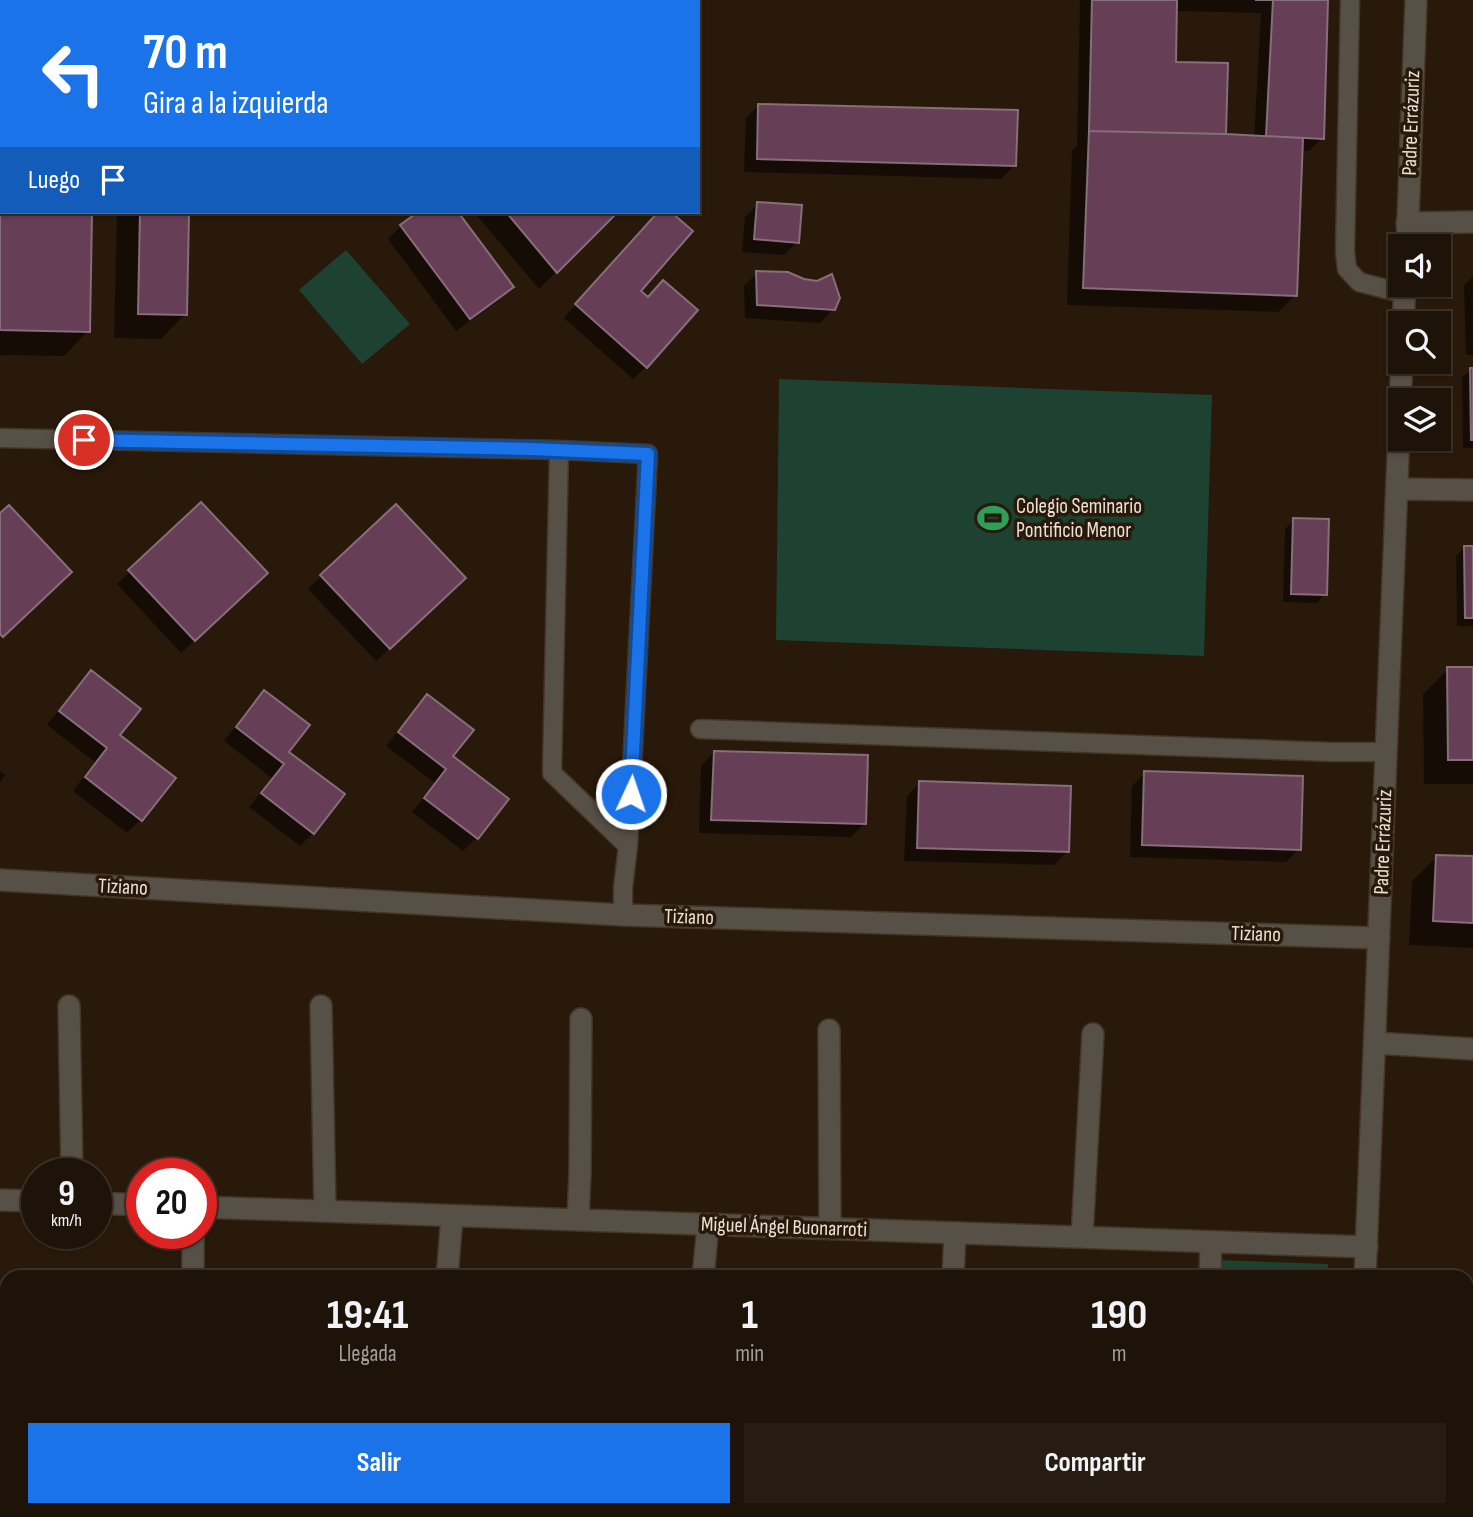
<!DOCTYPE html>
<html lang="es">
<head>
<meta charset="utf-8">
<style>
  :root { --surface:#1e1308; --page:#261c12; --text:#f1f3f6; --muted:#a19e9c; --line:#3c3229; --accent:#1a73e8 }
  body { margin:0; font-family:"Sofia Sans Condensed",sans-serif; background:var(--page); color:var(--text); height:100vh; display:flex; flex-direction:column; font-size:26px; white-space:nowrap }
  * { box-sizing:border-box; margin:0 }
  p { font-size:23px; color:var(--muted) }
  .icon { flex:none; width:38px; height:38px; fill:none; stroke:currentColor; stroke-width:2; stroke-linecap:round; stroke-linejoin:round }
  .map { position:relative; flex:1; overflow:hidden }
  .drawer { position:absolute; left:0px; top:1270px; width:1474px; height:247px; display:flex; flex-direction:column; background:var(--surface); border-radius:21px 21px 0 0; box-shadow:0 2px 5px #0004,0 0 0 2px var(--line) }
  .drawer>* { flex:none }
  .banner { position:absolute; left:0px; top:0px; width:700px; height:214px; box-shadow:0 2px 5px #0004,0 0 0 2px var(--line); background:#1a73e8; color:#fff; overflow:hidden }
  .fabs { position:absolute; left:1388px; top:234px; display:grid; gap:14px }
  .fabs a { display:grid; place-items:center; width:63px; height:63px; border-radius:0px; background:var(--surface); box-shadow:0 2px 5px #0004,0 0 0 2px var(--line); font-size:35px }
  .speed { position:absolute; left:21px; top:1158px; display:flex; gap:14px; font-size:35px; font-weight:700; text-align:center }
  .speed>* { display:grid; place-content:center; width:91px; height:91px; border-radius:50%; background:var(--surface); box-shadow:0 2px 5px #0004,0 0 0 2px var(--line); line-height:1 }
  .speed small { font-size:18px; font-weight:400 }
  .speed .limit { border:10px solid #d22; background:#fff; color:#111 }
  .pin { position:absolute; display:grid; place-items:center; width:60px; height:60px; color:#fff; margin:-30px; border:4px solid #fff; border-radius:50%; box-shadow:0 2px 7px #0007 }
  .me { position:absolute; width:77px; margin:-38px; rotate:3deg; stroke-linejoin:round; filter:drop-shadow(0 0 5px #0008) }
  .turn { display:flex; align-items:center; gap:24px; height:147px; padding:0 28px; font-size:32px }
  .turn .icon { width:91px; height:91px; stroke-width:2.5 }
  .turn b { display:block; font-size:49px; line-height:60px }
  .then { display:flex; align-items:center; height:66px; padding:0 28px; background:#0003; gap:14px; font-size:26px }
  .eta { display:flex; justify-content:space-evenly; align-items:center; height:119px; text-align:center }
  .eta b { font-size:42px; font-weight:700; line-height:49px }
  .button { display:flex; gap:14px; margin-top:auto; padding:14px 28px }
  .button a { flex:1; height:80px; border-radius:0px; background:var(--accent); color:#fff; font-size:28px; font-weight:700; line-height:80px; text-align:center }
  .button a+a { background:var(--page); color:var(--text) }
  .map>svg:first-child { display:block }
</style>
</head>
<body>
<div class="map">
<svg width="1473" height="1517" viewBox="0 0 1473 1517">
  <rect width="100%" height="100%" fill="#28190a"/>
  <!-- green -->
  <path fill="#1e4231" d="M346,250L410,324L362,364L299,290Z
    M779,379L1212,395L1204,656L776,640Z
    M1218,1260L1328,1264L1327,1277L1218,1278Z"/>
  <!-- shadow -->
  <path fill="#0007" fill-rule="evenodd" d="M121,0H192V2H121Z
    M361,0H467L466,2H361Z
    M599,0H671V2H598Z
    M1080,0H1327L1322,138L1309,151H1301L1296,295L1278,312L1067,305L1072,150L1077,146ZM1175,11L1261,13L1254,138L1221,137L1174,64Z
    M0,25L2,212H90L88,331L64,356L0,355Z
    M759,105L1015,165L1001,179L744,172L746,118Z
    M758,204L797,242L784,255L742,252L745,217Z
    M117,212H188L185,314L161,339L114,338Z
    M421,212H456L511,287L499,300L456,331L388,239L401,226Z
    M474,212H615L539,289Z
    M659,212H669L691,231L638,291L646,367L633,379L564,318Z
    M757,273L833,309L820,323L745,318L744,286Z
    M1473,277V355H1466L1464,285Z
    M1470,370H1473V448H1463L1462,378Z
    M396,507L450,591L376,661L308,589Z
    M1294,520L1325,594L1317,603L1283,602L1285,529Z
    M1464,548H1473V626H1457L1456,556Z
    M130,571L253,586L181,653L117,584Z
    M1448,669H1473V784H1424L1423,694Z
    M91,673L118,735L173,778L140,820L127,833L73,791L95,762L47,725L78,686Z
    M265,693L287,752L313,833L300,846L249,807L272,778L224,741L252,706Z
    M427,697L450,757L506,800L476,838L463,851L412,812L435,783L386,746L415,710Z
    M714,752L864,824L851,837L699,833L701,766Z
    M0,771L5,775L0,782Z
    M1145,773L1299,849L1286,862L1130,857L1132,786Z
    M920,783L1067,852L1054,865L904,861L907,796Z
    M1437,857L1473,858V948L1409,945L1412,881Z"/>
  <!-- building -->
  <path fill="#663e55" stroke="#866e7b" stroke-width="2" d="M385,0H468V2H385Z
    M1092,0H1177L1176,62L1228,63L1226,134L1089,131Z
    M1255,0H1328L1324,139L1266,136L1273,0Z
    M0,24H2V212H92L90,332L0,330Z
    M758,104L1018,110L1016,166L757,159Z
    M1089,131L1226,134L1303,138L1297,296L1083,288Z
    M757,202L802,205L799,243L754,239Z
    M140,212H189L187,315L138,314Z
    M418,212H458L514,287L470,319L400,225Z
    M506,212H618L557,273Z
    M658,212H671L693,231L641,291L648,297L663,280L698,310L647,368L575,304Z
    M756,271L788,272L804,279L817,281L832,274L840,298L835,310L757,305Z
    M1470,368H1473V440H1471Z
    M201,502L268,573L195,641L128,570Z
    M396,504L466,578L390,649L320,575Z
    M9,505L72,572L3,637L0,634V513Z
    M1293,518L1329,519L1327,595L1291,594Z
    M1464,546H1473V618H1465Z
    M1447,667H1473V760H1448Z
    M91,670L141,709L120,735L176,778L142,821L85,777L107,748L59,711Z
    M264,690L310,725L289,752L345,794L314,834L261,793L284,764L236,727Z
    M427,694L474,730L453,756L509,799L478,839L424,798L446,769L398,732Z
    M714,751L868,755L866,824L711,820Z
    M1144,771L1303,776L1301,850L1142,845Z
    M919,781L1071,786L1069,852L917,848Z
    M1436,855L1473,856V923L1433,921Z"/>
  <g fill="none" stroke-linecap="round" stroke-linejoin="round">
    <defs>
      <path id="service" d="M1350,0L1345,251L1347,269L1359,282L1405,294
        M0,438L559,450L648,454L628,846L623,888V915
        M559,450L552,773L628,846
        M700,729L1332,752H1386"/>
      <path id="minor" d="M1407,223L1473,222
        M1397,489L1473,490
        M0,880L623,915L1379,938
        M69,1006L72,1174
        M321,1006L325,1211
        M829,1030L830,1228
        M1375,1043L1473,1049
        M0,1200L37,1201
        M96,1203L142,1205
        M201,1207L1367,1247
        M578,1220L580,1173L581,1019
        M193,1234V1278
        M1082,1237L1093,1034
        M447,1278L452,1216
        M703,1278L708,1225
        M953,1278L955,1233
        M1210,1278L1211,1242
        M1466,1354H1473"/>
      <path id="tertiary" d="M1407,247L1416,0
        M1403,324L1405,285
        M1400,401L1402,362
        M1365,1278L1400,406
        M1356,1517V1510"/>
    </defs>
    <!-- service casing -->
    <use href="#service" stroke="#433527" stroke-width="21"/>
    <!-- minor casing -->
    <use href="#minor" stroke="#433527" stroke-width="24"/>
    <!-- tertiary casing -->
    <use href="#tertiary" stroke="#433527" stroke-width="24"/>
    <!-- service -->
    <use href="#service" stroke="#565047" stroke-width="18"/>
    <!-- minor -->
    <use href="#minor" stroke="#565047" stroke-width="21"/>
    <!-- tertiary -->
    <use href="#tertiary" stroke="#565047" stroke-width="21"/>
  </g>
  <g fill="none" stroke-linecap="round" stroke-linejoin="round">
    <defs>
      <path id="route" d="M84,440L531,449L648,454L631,794"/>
    </defs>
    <!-- route casing -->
    <use href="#route" stroke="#114b97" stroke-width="18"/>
    <!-- route -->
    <use href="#route" stroke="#1a73e8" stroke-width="12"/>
  </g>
  <!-- icons -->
  <defs>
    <symbol id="stadium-bare" viewBox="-9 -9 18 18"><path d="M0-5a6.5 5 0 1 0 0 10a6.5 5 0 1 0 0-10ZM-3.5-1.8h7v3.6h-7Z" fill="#2e9e5b" stroke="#28190a" stroke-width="2.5" paint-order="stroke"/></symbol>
  </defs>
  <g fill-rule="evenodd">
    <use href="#stadium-bare" x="971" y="496" width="44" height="44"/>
  </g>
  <g text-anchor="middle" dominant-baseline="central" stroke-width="7" stroke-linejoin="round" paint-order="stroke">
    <!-- street labels -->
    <g font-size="21" fill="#ece1d7" stroke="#28190a">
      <text transform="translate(1411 123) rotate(-88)">Padre Errázuriz</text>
      <text transform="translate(1383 842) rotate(-88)">Padre Errázuriz</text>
      <text transform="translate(123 887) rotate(3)">Tiziano</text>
      <text transform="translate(689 917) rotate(2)">Tiziano</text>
      <text transform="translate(1256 934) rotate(2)">Tiziano</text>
      <text transform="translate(784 1227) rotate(2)">Miguel Ángel Buonarroti</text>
    </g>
    <!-- poi labels -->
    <g font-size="21" fill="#ece1d7" stroke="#28190a" text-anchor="start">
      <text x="1016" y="506">Colegio Seminario<tspan x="1016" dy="24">Pontificio Menor</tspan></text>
    </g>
  </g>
</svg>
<div class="fabs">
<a><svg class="icon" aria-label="sound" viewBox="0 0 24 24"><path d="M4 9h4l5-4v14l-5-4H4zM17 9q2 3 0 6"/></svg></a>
<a><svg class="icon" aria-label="search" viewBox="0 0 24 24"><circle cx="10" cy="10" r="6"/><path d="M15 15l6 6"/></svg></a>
<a><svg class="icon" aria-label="layers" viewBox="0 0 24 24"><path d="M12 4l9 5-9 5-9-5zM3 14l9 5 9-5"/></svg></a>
</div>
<div class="speed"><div>9<small>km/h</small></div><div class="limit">20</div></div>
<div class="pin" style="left:84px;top:440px;background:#d93025"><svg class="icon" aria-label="arrive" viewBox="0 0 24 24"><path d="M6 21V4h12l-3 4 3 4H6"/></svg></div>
<svg class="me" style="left:631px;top:794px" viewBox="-20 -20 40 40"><circle r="17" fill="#1a73e8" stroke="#fff" stroke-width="3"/><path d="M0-11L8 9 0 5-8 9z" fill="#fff"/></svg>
<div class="banner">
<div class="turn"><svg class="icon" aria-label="left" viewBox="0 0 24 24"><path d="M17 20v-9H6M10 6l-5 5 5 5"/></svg><div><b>70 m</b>Gira a la izquierda</div></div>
<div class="then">Luego<svg class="icon" aria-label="arrive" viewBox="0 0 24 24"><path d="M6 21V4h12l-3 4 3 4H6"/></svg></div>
</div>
<section class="drawer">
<div class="eta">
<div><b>19:41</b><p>Llegada</p></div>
<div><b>1</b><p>min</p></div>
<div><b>190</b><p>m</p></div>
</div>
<div class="button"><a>Salir</a><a>Compartir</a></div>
</section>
</div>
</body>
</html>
